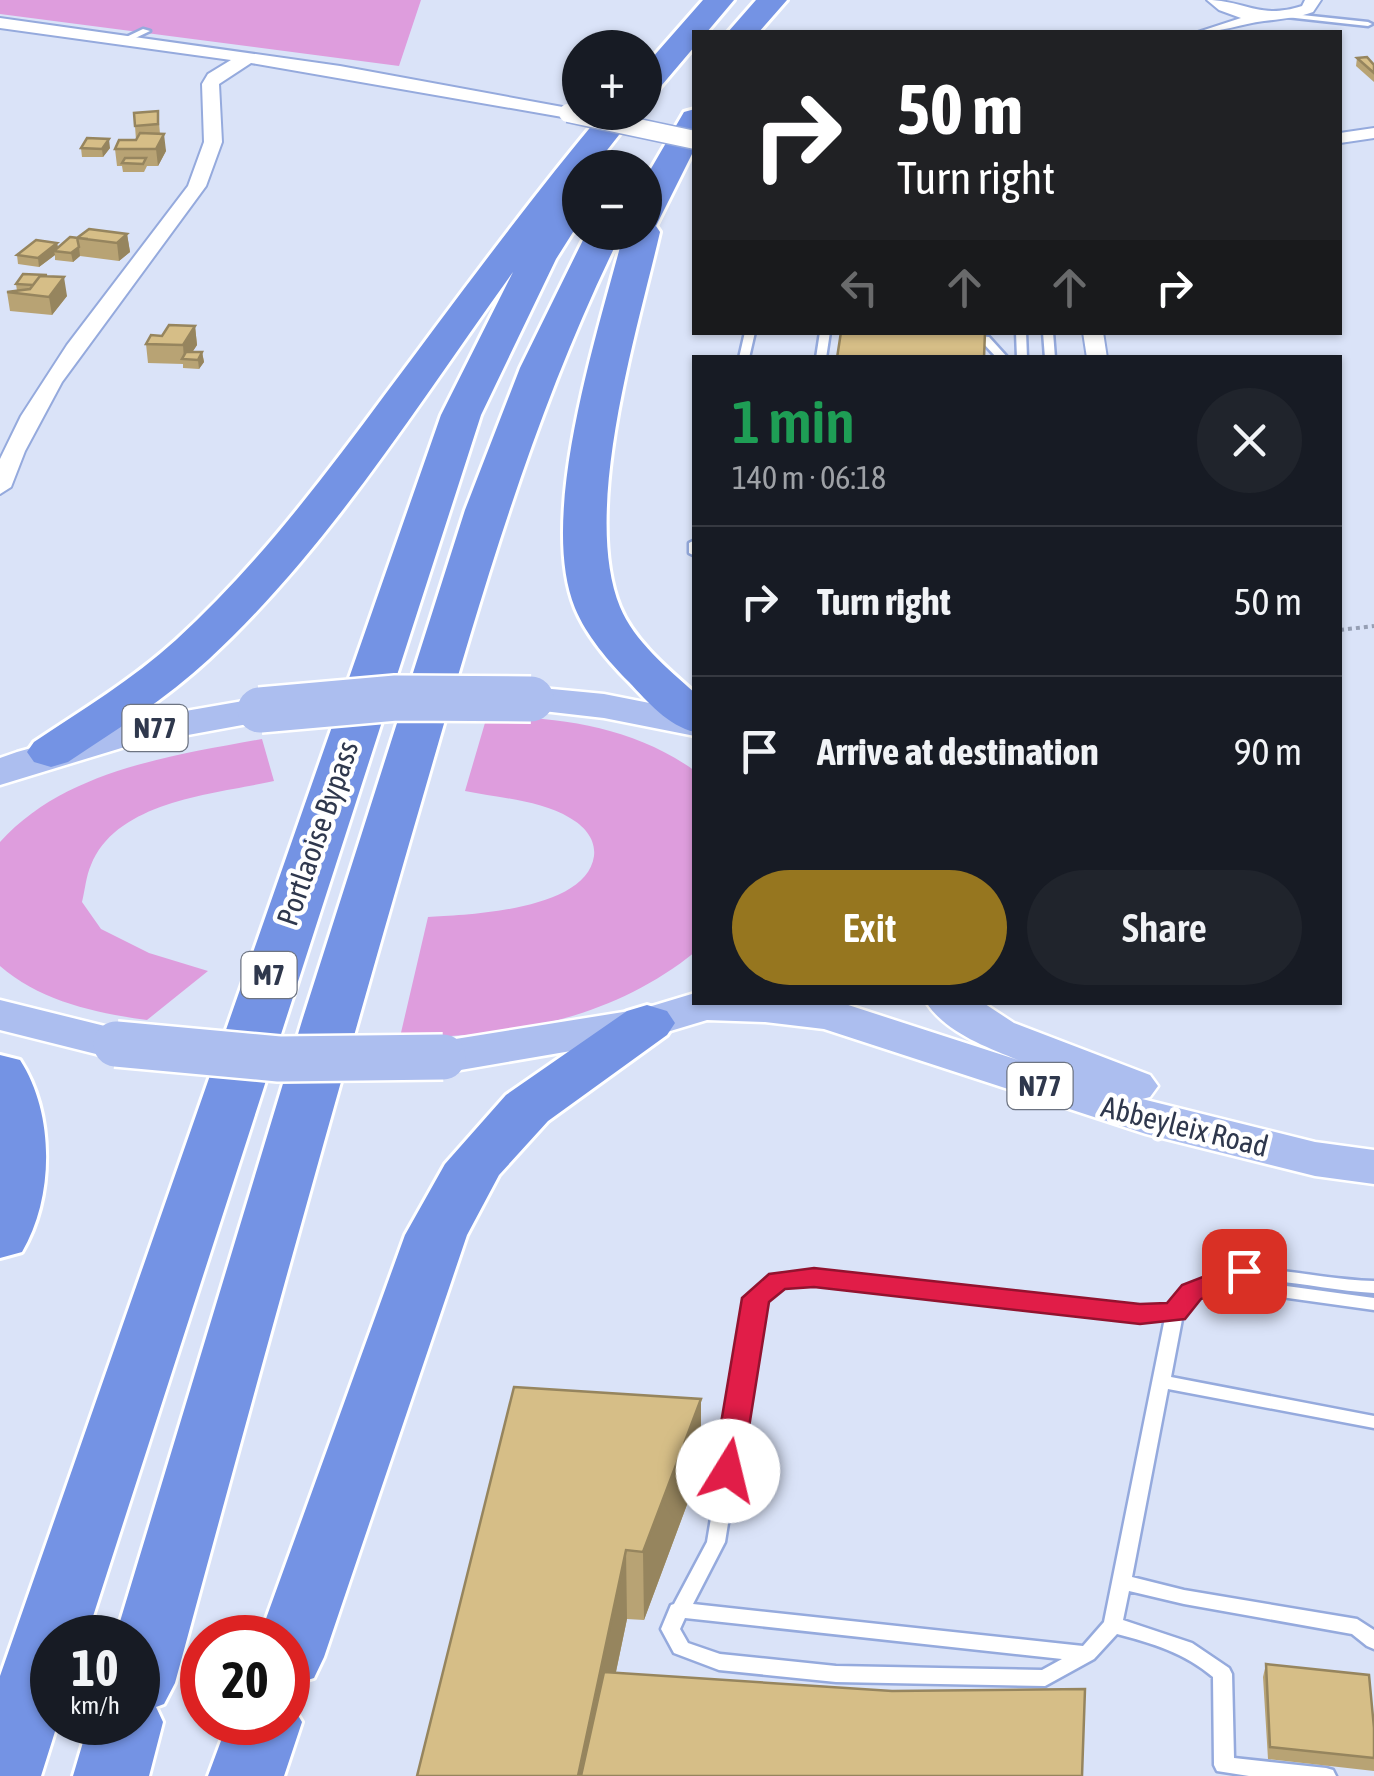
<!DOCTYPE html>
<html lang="en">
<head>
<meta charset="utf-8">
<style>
  :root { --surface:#171b24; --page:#20242c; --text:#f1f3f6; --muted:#9ea1a6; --line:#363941; --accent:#96761f }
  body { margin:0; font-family:"Asap Condensed",sans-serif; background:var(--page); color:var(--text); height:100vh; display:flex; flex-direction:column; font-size:38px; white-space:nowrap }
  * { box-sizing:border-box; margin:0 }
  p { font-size:32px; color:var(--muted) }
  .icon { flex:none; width:55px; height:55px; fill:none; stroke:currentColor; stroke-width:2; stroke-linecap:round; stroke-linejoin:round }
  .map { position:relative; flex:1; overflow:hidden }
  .side { position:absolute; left:692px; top:355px; width:650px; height:650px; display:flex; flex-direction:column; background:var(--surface); border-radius:0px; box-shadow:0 2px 8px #0004 }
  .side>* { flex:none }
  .hud { position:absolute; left:692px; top:30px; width:650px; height:305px; border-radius:0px; box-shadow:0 2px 8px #0004; background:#202124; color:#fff; overflow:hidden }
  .controls { position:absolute; left:562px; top:30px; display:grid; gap:20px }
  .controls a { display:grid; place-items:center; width:100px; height:100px; border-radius:50%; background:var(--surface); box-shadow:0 2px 8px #0004; font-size:50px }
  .speed { position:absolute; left:30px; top:1615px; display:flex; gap:20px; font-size:50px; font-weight:700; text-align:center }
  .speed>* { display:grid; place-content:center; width:130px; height:130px; border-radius:50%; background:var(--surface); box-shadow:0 2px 8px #0004; line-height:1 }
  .speed small { font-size:25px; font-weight:400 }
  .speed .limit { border:15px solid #d22; background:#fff; color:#111 }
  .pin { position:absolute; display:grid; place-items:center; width:85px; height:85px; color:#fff; margin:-42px; border-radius:20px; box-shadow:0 5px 15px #0006 }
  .me { position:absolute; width:110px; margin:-55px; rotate:9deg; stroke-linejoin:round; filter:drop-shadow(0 0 8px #0008) }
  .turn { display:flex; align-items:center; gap:35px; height:210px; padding:0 40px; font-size:45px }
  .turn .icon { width:130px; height:130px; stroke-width:2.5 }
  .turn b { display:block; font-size:70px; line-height:85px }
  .lanes { display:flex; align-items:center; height:95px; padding:0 40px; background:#0003; justify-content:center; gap:50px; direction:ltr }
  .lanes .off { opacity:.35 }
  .round { display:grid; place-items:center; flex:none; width:105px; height:105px; border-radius:52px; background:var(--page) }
  .overview { display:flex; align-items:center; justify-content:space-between; height:170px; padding:0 40px }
  h1 { font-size:60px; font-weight:600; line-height:75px; color:#1e9e55 }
  .action { display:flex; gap:20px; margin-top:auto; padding:20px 40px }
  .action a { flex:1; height:115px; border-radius:60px; background:var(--accent); color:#fff; font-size:40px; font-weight:600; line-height:115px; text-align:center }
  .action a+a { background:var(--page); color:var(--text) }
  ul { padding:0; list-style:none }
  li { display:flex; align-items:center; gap:30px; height:150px; padding:0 40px; border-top:2px solid var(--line) }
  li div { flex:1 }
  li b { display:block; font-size:38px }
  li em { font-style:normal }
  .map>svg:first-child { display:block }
</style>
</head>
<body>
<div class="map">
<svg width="1374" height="1776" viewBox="0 0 1374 1776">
  <rect width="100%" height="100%" fill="#dae3f8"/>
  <!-- green -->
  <path fill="#de9ddd" d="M0,0H421L399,66L0,14Z
    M487,716C560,717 634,727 695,771V952C611,1020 505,1039 400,1037L428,917C469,915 587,910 594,856C596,839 584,826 570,818C540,800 499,798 465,791Z
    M262,739L274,781C216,794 117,800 91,865C86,876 85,890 82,902L101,929L149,953L208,971L147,1020C95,1013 40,1001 0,966V842C65,770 171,756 262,739Z"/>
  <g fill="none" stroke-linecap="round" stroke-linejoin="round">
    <defs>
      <path id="lane" d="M1283,13L1368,22L1372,24L1368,26L1286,17H1283Z
        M143,29L150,31L127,42L120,40Z
        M745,332H755L749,358H739Z
        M820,332H830L826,358H816Z
        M1016,332H1026L1027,358H1017Z
        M1043,332H1053L1055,358H1045Z
        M969,335L989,337L1008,358H997L982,342L965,340V336Z
        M695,540V556L689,553V543Z
        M1244,1268C1288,1269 1330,1280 1374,1281V1293C1330,1291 1287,1279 1243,1280L1374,1298V1310L1217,1288L1203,1295L1183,1314L1171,1377L1374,1416V1428L1168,1389L1132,1577L1184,1590L1357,1619L1374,1630V1649L1367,1646L1352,1634L1184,1604L1129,1591L1123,1620L1192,1643L1229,1668L1232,1674L1234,1758L1326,1768L1333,1770L1336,1776H1249L1217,1771L1214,1765L1213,1677C1185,1653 1152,1643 1117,1634L1094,1659L1045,1686L836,1682L719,1670L674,1653L661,1629L671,1605L674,1604L707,1542L748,1297L772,1276L815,1272L1140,1308L1171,1306L1192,1287L1215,1275ZM815,1284L1140,1320L1165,1318L1104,1622L1083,1646L693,1604L725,1542L764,1300L782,1286ZM685,1618L1062,1659L1042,1670L836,1666L720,1654L688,1643L680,1629Z"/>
      <path id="street" d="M1207,0C1244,0 1259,20 1302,6L1305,0H1321L1313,12C1297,18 1281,19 1264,21C1241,24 1222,32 1198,32L1241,18L1219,10Z
        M0,18L340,66L568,108L576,113L568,118L251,63L219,84L222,142L206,186L62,382L25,451L11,487L0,494V459L21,416L67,345L188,186L204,142L202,84L208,74L231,60L0,28Z
        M1374,128V138L1340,143V133Z
        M1083,332H1103L1107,358H1087Z"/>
      <path id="primary" d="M531,687L604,694L695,712V736L604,718L517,708L511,699L517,690Z
        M260,698L275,701L281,710L275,719L128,746L0,785V758L17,752L128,721Z
        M695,993V1002H839L1018,1060C986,1047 945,1032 926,1002H982L1014,1023L1150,1075L1158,1086L1150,1097L1142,1099L1315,1142L1374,1150V1184L1315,1176L1146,1134L824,1029L765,1022L707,1020L647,1038L443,1073L426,1068L419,1057L426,1046L443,1041L642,1009Z
        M0,1000L133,1033L140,1044L133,1055L116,1059L0,1030Z"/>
      <path id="highway" d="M703,0H734L707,32H695V46L656,92L645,94V66Z
        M756,0H787L759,32H728Z
        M695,109V148L656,226L660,232C637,332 581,511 620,607C634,641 668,669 695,693V732C668,726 648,702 629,682C609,662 586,635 575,608C537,514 599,330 624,232H645V179L684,112Z
        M603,112H637L593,168H580V221L556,259L481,415L86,1638H52V1722H58L41,1776H0V1676L441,415L513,272C418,404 329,548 209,659C166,699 116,730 68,762L51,767L34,762L27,752L34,742C82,710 133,679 176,640C255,568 321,481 384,396C456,300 526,204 603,112Z
        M587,232H622C525,427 470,636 409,844C328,1123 251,1403 175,1683L164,1704L156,1707L163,1722L149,1776H73L89,1722H138V1638H115L302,1021L465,510L520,368Z
        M647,1005L667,1011L675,1023L667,1035L548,1121L499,1175L467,1235L324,1657L314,1678L288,1686V1638H259L405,1235L445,1164L506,1095L627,1011Z
        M0,1055L20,1060C55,1114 54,1198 22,1252L0,1258Z
        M288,1699L302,1722L284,1776H208L228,1722H288Z"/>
    </defs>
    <!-- lane casing -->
    <use href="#lane" stroke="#95aadd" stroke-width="5"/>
    <!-- street casing -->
    <use href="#street" stroke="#95aadd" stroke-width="4"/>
    <!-- primary casing -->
    <use href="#primary" stroke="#fff" stroke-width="5"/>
    <!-- highway casing -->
    <use href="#highway" stroke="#fff" stroke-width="6"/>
    <!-- path -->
    <path stroke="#969fb4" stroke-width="4" stroke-dasharray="4 4" stroke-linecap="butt" d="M1340,630L1374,626"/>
    <!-- lane -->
    <use href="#lane" fill="#fff" fill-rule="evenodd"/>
    <!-- street -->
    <use href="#street" fill="#fff" fill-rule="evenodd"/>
    <!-- primary -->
    <use href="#primary" fill="#acbeef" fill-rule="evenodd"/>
    <!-- highway -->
    <use href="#highway" fill="#7493e4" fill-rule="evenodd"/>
    <defs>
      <path id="street-bridge" d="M568,113L695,140"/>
      <path id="primary-bridge" d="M260,710L396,698L531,699
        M116,1044L279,1059L443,1057"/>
    </defs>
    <!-- street-bridge casing -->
    <use href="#street-bridge" stroke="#95aadd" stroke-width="21" stroke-linecap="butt"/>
    <!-- primary-bridge casing -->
    <use href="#primary-bridge" stroke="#fff" stroke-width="50" stroke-linecap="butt"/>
    <!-- street-bridge -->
    <use href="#street-bridge" stroke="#fff" stroke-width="18"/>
    <!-- primary-bridge -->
    <use href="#primary-bridge" stroke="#acbeef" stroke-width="45"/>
  </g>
  <!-- wall -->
  <path fill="#b8a374" d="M1357,58L1374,65V82L1356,66Z
    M158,111L160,134L166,151L158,166H147L144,172H123L122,166H117L115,149L136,140L135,126Z
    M81,148H110L103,157H82Z
    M127,234L130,252L119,261L80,256L73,262L55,260V255L39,267L18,264L17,255L57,243L58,248L77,238Z
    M23,274L67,296L52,315L10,311L7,292L17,291L16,284Z
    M195,326L197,345L192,352H202L204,362L199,369L183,368V364L148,363L146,344L162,336Z
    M701,1467L644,1620L627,1619L616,1672L417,1776Z
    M1266,1664L1374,1728V1771L1268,1759L1263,1677Z"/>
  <!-- shaded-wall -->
  <path fill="#96855e" d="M158,111L160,141L164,134L166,151L158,166L156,149L160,141Z
    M109,139L110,148L103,157L102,149Z
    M127,234L130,252L119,261L117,243Z
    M57,243L59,252L54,251L55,255L39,267L38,258Z
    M79,247L80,256L73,262L71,253Z
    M64,277L67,296L52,315L49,297Z
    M195,326L197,345L188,359H184L183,345Z
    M202,352L204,362L199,369L198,360Z
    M701,1399V1467L644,1620L643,1552Z
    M626,1550L627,1619L594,1776H578Z"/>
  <!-- building -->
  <path fill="#d6be87" stroke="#96855e" stroke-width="2.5" d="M1367,57L1374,65V73L1357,58Z
    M158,111V124L135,126L134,113Z
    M140,133L164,134L156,149H115L119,140H136Z
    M87,138L109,139L102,149L81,148Z
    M125,158H146L143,164L122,163Z
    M89,229L127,234L117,243L77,238Z
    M70,237L88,239L77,238L79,247L71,253L54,251Z
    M36,240L57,243L38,258L17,255Z
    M23,274L47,275L40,276L33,285L16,284Z
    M40,276L64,277L49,297L7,292L30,289Z
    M169,325L195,326L183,345L146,344L151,335L162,336Z
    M841,332H985L984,358H837Z
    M186,352H202L198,360L182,359Z
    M514,1387L701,1399L643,1552L626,1550L578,1776H417Z
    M1266,1664L1369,1675L1374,1728V1758L1270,1747Z
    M604,1672L892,1691L1085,1689L1082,1776H581Z"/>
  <!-- route -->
  <path fill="#e11d48" stroke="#92132f" stroke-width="2.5" d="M1244,1261L1254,1264L1258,1271L1254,1277L1201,1299L1185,1319L1140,1324L814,1287L785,1289L769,1302L742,1471L738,1479L728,1482L717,1479L713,1471L742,1298L769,1274L814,1268L1140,1304L1167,1303L1182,1285Z"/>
  <g text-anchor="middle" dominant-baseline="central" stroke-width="9" stroke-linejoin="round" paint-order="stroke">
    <!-- shield labels -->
    <g fill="#fff" stroke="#6d7482" stroke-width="2.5">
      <rect x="122.5" y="705" width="65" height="46" rx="8"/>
      <rect x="241.5" y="952" width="55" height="46" rx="8"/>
      <rect x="1007.5" y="1063" width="65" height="46" rx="8"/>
    </g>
    <g font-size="28" font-weight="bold" fill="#2f384d">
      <text x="155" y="728">N77</text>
      <text x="269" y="975">M7</text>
      <text x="1040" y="1086">N77</text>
    </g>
    <!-- street labels -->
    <g font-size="30" fill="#2f384d" stroke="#fff">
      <text transform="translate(317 833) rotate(-71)">Portlaoise Bypass</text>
      <text transform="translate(1185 1126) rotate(14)">Abbeyleix Road</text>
    </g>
  </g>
</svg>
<div class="controls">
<a>+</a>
<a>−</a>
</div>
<div class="speed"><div>10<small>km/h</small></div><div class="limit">20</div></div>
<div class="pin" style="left:1244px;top:1271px;background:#d93025"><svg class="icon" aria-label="arrive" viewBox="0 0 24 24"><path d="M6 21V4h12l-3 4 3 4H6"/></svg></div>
<svg class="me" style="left:728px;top:1471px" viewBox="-20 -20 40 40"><circle r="19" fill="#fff"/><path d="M0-13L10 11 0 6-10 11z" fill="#e11d48"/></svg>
<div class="hud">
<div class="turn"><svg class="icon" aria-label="right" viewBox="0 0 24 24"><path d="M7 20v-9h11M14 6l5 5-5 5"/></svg><div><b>50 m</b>Turn right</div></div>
<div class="lanes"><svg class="icon off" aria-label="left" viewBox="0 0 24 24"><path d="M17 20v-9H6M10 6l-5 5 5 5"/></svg><svg class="icon off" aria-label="ahead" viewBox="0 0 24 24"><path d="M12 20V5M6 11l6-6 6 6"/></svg><svg class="icon off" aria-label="ahead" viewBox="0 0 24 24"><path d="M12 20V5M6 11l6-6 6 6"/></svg><svg class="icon" aria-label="right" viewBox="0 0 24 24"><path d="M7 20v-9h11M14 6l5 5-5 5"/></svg></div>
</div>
<section class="side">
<div class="overview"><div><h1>1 min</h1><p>140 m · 06:18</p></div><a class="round"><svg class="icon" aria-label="close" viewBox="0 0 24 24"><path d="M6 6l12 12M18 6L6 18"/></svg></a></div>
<ul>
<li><svg class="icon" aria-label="right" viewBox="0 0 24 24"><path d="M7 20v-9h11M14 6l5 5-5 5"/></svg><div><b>Turn right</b></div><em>50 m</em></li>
<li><svg class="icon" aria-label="arrive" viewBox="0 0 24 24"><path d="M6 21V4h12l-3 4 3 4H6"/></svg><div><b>Arrive at destination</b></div><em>90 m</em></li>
</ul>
<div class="action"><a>Exit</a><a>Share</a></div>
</section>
</div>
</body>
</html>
